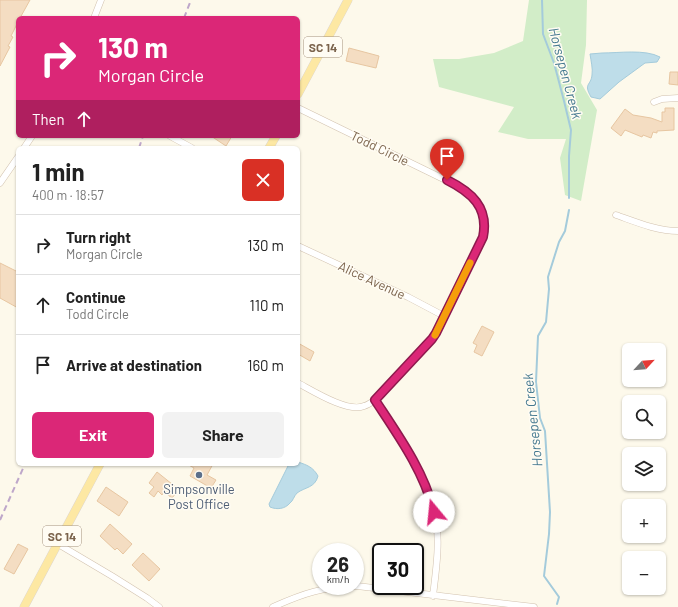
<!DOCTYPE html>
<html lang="en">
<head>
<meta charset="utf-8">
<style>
  :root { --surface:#fff; --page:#f2f2f2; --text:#222; --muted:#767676; --line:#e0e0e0; --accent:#db2777 }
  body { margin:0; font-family:Barlow,sans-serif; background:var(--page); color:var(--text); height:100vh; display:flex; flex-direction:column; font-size:15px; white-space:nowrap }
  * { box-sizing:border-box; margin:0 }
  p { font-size:13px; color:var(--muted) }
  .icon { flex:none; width:22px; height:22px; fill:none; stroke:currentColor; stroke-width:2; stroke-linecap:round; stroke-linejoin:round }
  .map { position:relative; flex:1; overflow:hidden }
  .panel { position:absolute; left:16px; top:146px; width:284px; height:320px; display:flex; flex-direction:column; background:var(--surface); border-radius:6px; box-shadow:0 1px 3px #0004 }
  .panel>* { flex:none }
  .hud { position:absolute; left:16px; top:16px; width:284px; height:122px; border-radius:6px; box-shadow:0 1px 3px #0004; background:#db2777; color:#fff; overflow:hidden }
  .needle { width:26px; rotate:64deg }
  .fabs { position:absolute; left:622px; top:343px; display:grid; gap:8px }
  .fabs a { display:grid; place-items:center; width:44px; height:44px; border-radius:6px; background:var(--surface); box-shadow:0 1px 3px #0004; font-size:20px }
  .speed { position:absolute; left:312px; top:543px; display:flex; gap:8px; font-size:20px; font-weight:700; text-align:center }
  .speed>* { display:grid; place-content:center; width:52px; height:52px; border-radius:50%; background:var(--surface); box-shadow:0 1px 3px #0004; line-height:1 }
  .speed small { font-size:10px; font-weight:400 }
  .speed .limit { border:2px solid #111; border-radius:6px; background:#fff; color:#111 }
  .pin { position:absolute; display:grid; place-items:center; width:34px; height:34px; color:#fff; margin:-41px -17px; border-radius:50% 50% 50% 0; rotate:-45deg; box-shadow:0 0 4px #0007 }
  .pin .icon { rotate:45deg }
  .me { position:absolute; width:44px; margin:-22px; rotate:343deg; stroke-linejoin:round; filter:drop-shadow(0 0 3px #0008) }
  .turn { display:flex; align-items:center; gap:14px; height:84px; padding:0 16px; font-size:18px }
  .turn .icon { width:52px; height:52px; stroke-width:2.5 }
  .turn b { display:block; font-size:28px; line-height:34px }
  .then { display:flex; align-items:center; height:38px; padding:0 16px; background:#0003; gap:8px; font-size:15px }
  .round { display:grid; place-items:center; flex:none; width:42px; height:42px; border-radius:6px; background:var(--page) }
  .overview { display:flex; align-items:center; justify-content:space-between; height:68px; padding:0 16px }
  h1 { font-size:24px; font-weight:700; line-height:30px }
  .primary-button { display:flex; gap:8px; margin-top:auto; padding:8px 16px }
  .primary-button a { flex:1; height:46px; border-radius:6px; background:var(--accent); color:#fff; font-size:16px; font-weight:700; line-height:46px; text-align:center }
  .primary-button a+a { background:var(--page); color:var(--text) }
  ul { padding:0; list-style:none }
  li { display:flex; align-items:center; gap:12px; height:60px; padding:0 16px; border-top:1px solid var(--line) }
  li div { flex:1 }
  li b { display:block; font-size:15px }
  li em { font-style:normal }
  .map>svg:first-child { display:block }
</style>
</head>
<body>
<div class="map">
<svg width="678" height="607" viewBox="0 0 678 607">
  <rect width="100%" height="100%" fill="#fdf9eb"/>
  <!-- green -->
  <path fill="#d2edc8" d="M529,0H587L586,45L581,83L597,110L581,201L565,195L560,158L566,139H528L498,132L514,107L439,87L433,59H459L494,53L523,41Z"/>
  <!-- water -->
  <path fill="#bedde9" stroke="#a4cbdb" d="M602,53C619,53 645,49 660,57L657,62L645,63L619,82L600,99L591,97C583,83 591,86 592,75C593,69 591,61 590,54Z
    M298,462C307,465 313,467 318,476C315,488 305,487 297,493C294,496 293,501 290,503C285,509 277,510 270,507L269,504L289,464H298Z"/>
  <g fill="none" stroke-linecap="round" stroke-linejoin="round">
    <!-- stream -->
    <path stroke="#a4cbdb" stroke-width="2" d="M542,0L543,34L554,63L564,101L571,130L569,156V198
      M557,604L559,597L544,576L549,534L550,512L545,431L540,418L536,382L538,336L546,322L549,289L548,277L559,242L565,231L569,210"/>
  </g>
  <!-- building -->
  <path fill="#f4ddc2" stroke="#e7c6a1" d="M0,0H30L20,18H18V22L11,36L13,37L8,46L10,47L0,66Z
    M349,48L379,56L376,68L346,61Z
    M670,72H678V85L669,84Z
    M665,108H674V130L657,131V133L653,132L651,138L643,135L642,137L625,130L621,136L611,128L625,109L633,115L651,118L662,122V112H665Z
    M211,136H232L226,146Z
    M0,263L18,272V308L0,298Z
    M482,326L494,332L482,356L474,352L477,345L473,343Z
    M298,343L314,352L310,361L298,354Z
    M187,464H213L207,475L216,480L211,488L190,476L194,468Z
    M157,472L177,488L175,491L177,492L172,498L164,492L162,495L158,491L154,497L149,493L154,487L149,483Z
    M106,487L128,502L119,516L97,501Z
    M110,524L132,544L123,554L117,548L115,550L100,536Z
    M18,544L28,549L14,574L4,569Z
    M143,553L160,569L149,581L132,565Z"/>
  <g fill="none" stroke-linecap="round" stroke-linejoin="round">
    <defs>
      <path id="minor" d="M94,18L101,0
        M654,102L662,99L678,98
        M298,108L464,189C481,202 488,222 481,243L436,333L432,339L375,400C372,402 368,405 364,406C348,413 313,391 298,383
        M170,136L192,148
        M24,148L32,136
        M0,183L18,157
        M616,215C636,222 657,231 678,231
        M298,246L408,297L444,316
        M375,400C398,435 429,476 436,519C440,544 436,570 433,596
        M58,544L112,576L147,598L159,607
        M273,607C304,593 323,587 357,586L534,607"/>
      <path id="major" d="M298,94L348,0
        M269,148L276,136
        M24,607L100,464"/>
    </defs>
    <!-- minor casing -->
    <use href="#minor" stroke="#d2c2af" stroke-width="7"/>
    <!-- major casing -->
    <use href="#major" stroke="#ddd6d0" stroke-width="9"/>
    <!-- minor -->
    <use href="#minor" stroke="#fff" stroke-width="6"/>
    <!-- major -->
    <use href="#major" stroke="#fde8a3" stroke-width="8"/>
    <!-- rail -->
    <path stroke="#bea7ca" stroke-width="2" stroke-dasharray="6 4" stroke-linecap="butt" d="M184,18L191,0
      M139,148L143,136
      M0,520L25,464"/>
  </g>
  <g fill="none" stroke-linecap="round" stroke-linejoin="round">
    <defs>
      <path id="route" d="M434,512C424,471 398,435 375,400L432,339L436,333L483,237C489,207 471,192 447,180"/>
    </defs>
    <!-- route casing -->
    <use href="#route" stroke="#8e194d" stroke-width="10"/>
    <!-- route -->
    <use href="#route" stroke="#db2777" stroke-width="7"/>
    <!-- slow -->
    <path stroke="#f59e0b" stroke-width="7" d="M435,335L470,263"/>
  </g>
  <!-- markers -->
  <circle fill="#5c6f8a" stroke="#fffcf3" stroke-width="1.5" cx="199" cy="475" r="4"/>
  <g text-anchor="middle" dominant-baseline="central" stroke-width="3" stroke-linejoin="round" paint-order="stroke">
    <!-- shield labels -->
    <g fill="#fffcf3" stroke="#a3917e" stroke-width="1">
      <rect x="304" y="37" width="38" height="20" rx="3"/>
      <rect x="43" y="526" width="38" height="20" rx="3"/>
    </g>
    <g font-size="12" font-weight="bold" fill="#7b634c">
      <text x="323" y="47">SC 14</text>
      <text x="62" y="536">SC 14</text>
    </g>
    <!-- street labels -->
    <g font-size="13" fill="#7b634c" stroke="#fffcf3">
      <text transform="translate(380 148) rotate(26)">Todd Circle</text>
      <text transform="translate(372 280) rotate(25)">Alice Avenue</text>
    </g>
    <!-- service labels -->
    <g font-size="13" fill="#4e5e75" stroke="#fffcf3">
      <text x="199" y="489">Simpsonville<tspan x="199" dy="15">Post Office</tspan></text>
    </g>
    <!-- water labels -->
    <g font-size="14" font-style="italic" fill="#44788f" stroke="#fffcf3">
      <text transform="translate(566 73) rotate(75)">Horsepen Creek</text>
      <text transform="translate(532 420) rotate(-96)">Horsepen Creek</text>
    </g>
  </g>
</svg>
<div class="fabs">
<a><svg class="needle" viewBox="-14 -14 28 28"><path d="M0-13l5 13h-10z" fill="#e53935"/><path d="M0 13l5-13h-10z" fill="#767676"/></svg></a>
<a><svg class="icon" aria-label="search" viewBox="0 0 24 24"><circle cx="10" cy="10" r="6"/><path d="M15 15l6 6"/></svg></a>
<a><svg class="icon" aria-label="layers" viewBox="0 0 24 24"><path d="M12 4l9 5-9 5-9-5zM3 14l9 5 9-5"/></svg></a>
<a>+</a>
<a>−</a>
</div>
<div class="speed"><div>26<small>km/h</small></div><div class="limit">30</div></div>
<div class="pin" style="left:447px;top:180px;background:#d93025"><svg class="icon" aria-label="arrive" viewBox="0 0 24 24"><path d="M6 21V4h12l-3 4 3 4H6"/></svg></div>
<svg class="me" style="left:434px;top:512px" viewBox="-20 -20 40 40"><circle r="19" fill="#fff"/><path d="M0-13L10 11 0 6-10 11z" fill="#db2777"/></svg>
<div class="hud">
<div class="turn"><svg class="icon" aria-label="right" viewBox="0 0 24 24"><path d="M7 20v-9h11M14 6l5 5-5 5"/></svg><div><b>130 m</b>Morgan Circle</div></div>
<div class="then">Then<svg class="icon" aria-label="ahead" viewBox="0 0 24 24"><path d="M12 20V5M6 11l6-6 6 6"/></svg></div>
</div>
<section class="panel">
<div class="overview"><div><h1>1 min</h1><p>400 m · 18:57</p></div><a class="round" style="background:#d93025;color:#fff"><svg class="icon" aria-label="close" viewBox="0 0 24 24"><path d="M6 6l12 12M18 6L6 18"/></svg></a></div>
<ul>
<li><svg class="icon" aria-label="right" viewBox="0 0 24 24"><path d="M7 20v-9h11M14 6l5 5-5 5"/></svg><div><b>Turn right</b><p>Morgan Circle</p></div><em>130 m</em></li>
<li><svg class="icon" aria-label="ahead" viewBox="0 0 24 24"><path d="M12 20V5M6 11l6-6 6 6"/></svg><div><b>Continue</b><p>Todd Circle</p></div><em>110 m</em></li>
<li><svg class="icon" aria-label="arrive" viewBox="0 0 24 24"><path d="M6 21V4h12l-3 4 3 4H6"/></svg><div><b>Arrive at destination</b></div><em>160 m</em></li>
</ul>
<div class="primary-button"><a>Exit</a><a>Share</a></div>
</section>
</div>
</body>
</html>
